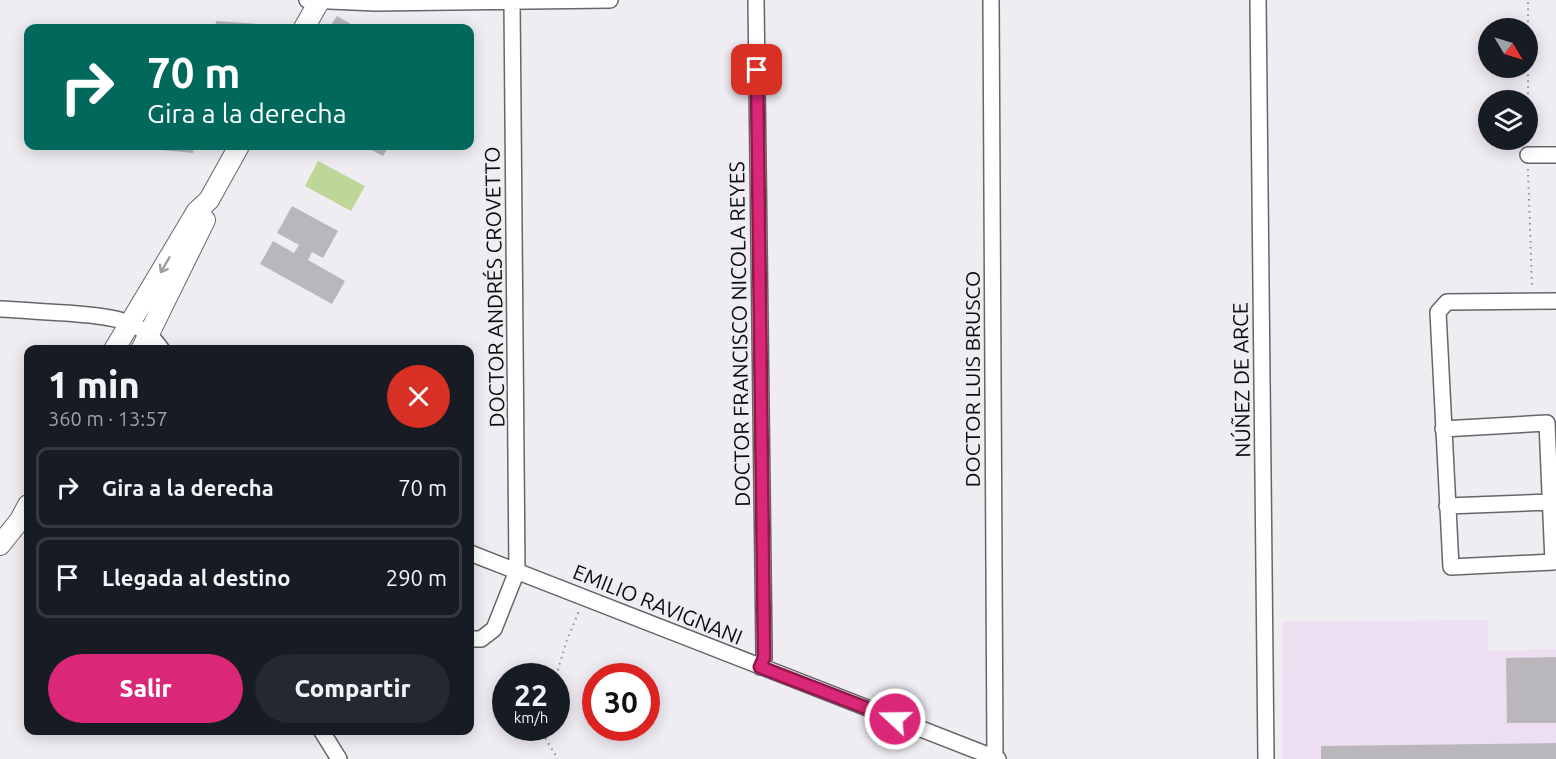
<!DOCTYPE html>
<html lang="es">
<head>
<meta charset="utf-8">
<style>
  :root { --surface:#171b24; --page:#242831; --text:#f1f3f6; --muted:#9ea1a6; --line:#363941; --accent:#db2777 }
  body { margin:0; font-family:Ubuntu,sans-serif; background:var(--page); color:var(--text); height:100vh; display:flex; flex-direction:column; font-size:22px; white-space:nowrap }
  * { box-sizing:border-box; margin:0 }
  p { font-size:20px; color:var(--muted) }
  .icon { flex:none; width:33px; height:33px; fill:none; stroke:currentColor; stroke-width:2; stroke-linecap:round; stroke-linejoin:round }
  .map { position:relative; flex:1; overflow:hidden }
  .drawer { position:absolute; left:24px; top:345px; width:450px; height:390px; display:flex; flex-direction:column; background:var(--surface); border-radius:12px; box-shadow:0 3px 15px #0003 }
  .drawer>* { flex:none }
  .guide { position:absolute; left:24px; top:24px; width:450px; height:126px; border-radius:12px; box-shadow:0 3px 15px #0003; background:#00695c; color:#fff; overflow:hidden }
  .needle { width:39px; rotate:128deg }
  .tools { position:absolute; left:1478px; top:18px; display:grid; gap:12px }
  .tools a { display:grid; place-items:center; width:60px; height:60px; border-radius:50%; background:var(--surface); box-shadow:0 3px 15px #0003; font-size:30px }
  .speed { position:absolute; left:492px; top:663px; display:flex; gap:12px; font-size:30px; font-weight:700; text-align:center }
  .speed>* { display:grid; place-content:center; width:78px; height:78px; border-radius:50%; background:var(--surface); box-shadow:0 3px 15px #0003; line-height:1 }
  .speed small { font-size:15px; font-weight:400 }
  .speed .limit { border:9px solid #d22; background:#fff; color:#111 }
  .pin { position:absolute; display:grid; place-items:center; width:51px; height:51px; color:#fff; margin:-26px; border-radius:12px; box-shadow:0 3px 9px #0006 }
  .me { position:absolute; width:66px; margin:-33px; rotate:291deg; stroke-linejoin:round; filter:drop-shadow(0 0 4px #0008) }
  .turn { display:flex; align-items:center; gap:21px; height:126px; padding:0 24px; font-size:27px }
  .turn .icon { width:78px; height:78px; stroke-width:2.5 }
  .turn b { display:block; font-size:42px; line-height:51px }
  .round { display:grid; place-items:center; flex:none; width:63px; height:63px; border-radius:32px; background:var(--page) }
  .overview { display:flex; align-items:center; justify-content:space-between; height:102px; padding:0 24px }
  h1 { font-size:36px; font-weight:800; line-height:45px }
  .action { display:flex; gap:12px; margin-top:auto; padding:12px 24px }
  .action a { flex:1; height:69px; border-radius:36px; background:var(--accent); color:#fff; font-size:24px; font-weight:800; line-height:69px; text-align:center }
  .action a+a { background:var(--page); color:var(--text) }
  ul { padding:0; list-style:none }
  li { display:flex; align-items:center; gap:18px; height:81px; margin:0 12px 9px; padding:0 12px; border:3px solid var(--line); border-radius:12px }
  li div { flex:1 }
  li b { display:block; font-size:22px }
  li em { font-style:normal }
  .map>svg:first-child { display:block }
</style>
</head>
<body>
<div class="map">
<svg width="1556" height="759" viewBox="0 0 1556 759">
  <rect width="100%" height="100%" fill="#efedf2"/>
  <!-- industrial -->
  <path fill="#eddef1" d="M1488,620V651L1556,649V759H1282L1283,622Z"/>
  <!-- green -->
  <path fill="#bed698" d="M318,161L365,186L351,211L305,186Z"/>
  <!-- building -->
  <path fill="#bab7bc" d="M337,16L358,28H329Z
    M216,21L273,25L271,28H215Z
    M163,146H194L193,153L162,150Z
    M364,146H389L383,156Z
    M292,206L338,231L323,258L312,252L308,260L345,281L332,304L260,264L273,241L294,253L299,245L277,233Z
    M1556,657V723H1507L1506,658Z
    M1556,743V759H1321V746Z"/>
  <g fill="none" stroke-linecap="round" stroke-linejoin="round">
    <defs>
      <path id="minor" d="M307,0L375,3L610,0
        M756,0L764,650V658L760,667
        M991,0L995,758
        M1258,0L1266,759
        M1528,155H1556
        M0,309C22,310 44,312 66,313C102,316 140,316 162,350
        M1443,429L1547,423L1553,562L1451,567L1438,312L1447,302L1556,301
        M1447,506L1550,502
        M470,553L998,759
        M470,639H481L494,629L517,571L512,2
        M321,730L339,759"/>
      <path id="major" d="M304,28L320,0
        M114,350L197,211L209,200L239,146
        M141,350L205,220
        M0,545L20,520L28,505"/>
    </defs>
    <!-- minor casing -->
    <use href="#minor" stroke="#676569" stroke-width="18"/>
    <!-- major casing -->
    <use href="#major" stroke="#676569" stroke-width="22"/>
    <!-- path -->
    <path stroke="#8f8e91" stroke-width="2" stroke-dasharray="1.5 4.5" stroke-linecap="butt" d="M1528,142V0
      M1528,169L1532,286
      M556,676L567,640L579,611
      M539,728L558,759"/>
    <!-- minor -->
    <use href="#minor" stroke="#fff" stroke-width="15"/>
    <!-- major -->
    <use href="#major" stroke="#fff" stroke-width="20"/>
  </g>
  <!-- one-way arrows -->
  <defs><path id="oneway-shaft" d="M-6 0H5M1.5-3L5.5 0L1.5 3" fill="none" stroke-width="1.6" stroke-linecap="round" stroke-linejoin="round" transform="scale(1.5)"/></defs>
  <use stroke="#9e9e9e" href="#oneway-shaft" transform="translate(165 265) rotate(120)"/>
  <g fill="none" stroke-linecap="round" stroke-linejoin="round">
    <defs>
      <path id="route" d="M757,70L764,650V658L760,667L895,719"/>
    </defs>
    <!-- route casing -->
    <use href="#route" stroke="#8e194d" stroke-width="15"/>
    <!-- route -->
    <use href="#route" stroke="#db2777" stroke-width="10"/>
  </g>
  <g text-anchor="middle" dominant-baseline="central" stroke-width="4.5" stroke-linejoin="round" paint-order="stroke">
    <!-- street labels -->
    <g font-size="21" fill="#0c0c0d" stroke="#efedf2">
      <text transform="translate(494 287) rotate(-91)">DOCTOR ANDRÉS CROVETTO</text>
      <text transform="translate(739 334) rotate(-91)">DOCTOR FRANCISCO NICOLA REYES</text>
      <text transform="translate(972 379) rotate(-90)">DOCTOR LUIS BRUSCO</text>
      <text transform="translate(1241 380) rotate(-91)">NÚÑEZ DE ARCE</text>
      <text transform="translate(658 604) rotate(22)">EMILIO RAVIGNANI</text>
    </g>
  </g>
</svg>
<div class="tools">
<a><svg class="needle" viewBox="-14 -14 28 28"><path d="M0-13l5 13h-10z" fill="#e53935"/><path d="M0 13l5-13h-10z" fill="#9ea1a6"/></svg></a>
<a><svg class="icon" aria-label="layers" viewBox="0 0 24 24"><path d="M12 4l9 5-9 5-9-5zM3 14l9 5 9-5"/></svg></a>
</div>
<div class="speed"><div>22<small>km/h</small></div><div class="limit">30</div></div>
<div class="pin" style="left:757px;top:70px;background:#d93025"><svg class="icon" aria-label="arrive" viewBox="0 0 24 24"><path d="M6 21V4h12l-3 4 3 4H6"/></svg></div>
<svg class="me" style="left:895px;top:719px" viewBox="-20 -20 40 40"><circle r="17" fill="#db2777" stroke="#fff" stroke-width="3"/><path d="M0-11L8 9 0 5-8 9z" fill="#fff"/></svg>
<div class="guide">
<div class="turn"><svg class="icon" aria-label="right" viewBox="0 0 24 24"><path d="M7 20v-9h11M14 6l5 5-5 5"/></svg><div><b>70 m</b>Gira a la derecha</div></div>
</div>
<section class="drawer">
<div class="overview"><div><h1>1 min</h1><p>360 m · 13:57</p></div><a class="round" style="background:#d93025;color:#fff"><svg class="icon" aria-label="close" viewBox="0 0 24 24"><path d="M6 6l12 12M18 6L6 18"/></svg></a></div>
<ul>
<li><svg class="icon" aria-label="right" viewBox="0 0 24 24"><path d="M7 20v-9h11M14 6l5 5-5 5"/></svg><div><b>Gira a la derecha</b></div><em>70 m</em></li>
<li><svg class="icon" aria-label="arrive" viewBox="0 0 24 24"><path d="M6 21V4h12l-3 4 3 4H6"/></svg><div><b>Llegada al destino</b></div><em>290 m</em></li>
</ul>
<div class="action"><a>Salir</a><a>Compartir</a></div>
</section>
</div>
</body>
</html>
